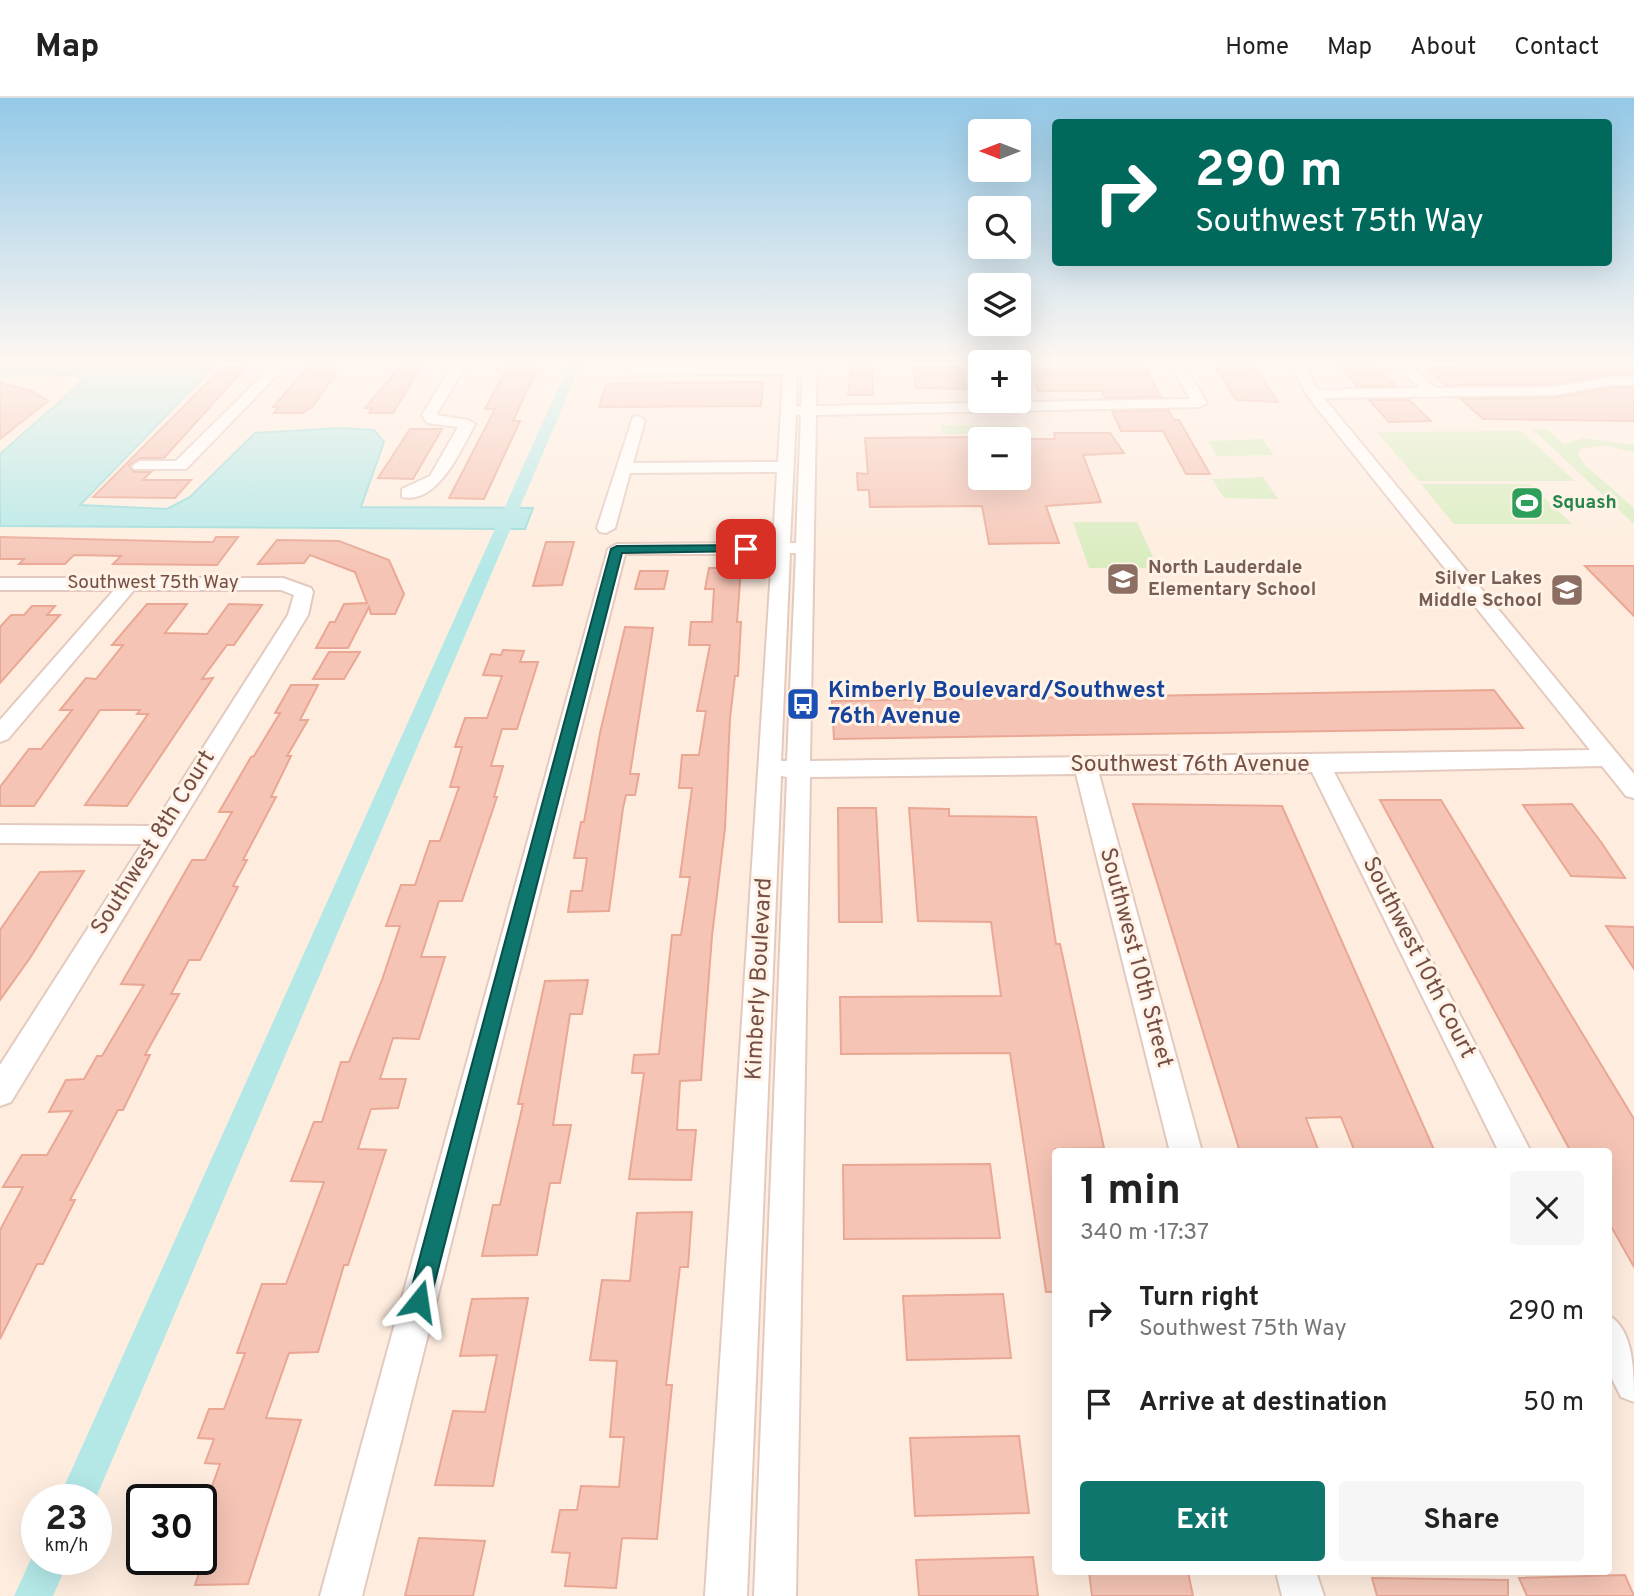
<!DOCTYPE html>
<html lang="en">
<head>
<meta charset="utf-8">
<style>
  :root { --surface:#fff; --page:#f6f6f6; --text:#222; --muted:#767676; --line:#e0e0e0; --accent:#0f766e }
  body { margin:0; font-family:Overpass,sans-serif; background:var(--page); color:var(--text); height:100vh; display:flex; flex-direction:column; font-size:26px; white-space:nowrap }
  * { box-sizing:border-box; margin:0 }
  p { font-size:23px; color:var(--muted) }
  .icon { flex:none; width:38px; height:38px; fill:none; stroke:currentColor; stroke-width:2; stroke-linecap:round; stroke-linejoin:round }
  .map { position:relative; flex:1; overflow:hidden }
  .details { position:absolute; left:1052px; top:1050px; width:560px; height:427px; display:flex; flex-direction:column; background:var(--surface); border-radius:7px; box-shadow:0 7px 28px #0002 }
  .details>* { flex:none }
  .top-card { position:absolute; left:1052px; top:21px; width:560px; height:147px; border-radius:7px; box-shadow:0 7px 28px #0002; background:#00695c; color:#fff; overflow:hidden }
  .needle { width:46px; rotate:270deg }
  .tools { position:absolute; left:968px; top:21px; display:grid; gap:14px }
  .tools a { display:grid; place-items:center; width:63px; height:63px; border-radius:7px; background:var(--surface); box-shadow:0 7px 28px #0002; font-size:35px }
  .speed { position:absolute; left:21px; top:1386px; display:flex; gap:14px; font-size:35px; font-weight:700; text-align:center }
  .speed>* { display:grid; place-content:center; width:91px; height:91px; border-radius:50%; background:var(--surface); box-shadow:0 7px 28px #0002; line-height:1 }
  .speed small { font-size:18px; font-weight:400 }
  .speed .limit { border:4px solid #111; border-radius:10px; background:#fff; color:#111 }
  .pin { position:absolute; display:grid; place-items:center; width:60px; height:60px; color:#fff; margin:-30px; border-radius:14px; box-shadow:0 4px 10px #0006 }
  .me { position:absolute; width:77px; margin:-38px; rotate:15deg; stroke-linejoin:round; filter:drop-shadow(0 0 5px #0008) }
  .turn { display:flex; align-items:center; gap:24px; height:147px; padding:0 28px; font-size:32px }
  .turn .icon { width:91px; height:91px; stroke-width:2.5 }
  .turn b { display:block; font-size:49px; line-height:60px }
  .round { display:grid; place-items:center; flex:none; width:74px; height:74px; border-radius:7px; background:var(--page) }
  .summary { display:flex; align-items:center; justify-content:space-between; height:119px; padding:0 28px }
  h1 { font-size:42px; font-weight:700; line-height:52px }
  .cta { display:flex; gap:14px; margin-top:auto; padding:14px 28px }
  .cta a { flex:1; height:80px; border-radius:7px; background:var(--accent); color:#fff; font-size:28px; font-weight:700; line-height:80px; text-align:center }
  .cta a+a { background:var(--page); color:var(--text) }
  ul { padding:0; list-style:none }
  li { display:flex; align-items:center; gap:21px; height:91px; padding:0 28px }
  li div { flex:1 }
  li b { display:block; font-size:26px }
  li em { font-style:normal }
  header { display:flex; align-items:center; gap:42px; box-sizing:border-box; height:98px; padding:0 35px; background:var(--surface); border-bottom:2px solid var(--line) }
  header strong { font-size:33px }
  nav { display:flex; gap:38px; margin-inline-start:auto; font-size:24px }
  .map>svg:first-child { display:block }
</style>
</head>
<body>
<header>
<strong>Map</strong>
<nav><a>Home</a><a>Map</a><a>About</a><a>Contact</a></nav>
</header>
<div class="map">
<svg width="1634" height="1498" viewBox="0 0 1634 1498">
  <rect width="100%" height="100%" fill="#feeddf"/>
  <!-- green -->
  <path fill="#d7ecbd" d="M941,327L1019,328L1023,336H943Z
    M1532,331H1547L1564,346L1583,340L1634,347V354L1603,347L1581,351L1578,356L1584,366L1634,410V426Z
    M1521,333L1575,383H1419L1377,334Z
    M1263,341L1274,357L1217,358L1208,343Z
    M1263,379L1278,401L1224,400L1212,381Z
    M1421,386H1530L1572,426H1454Z
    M1073,424H1137L1158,470H1089Z"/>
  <!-- water -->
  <path fill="#b3e8e7" stroke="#98dbda" stroke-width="2" d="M0,264H218L80,407L167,411L190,399L255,335L340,330L374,332L384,344L361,409L533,410L525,431L0,428V356L84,282L73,277L0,278Z"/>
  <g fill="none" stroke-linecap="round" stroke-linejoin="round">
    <!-- canal -->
    <path fill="#b3e8e7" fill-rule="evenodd" d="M570,264H582L95,1402H58Z
      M37,1448V1461H69L53,1498H14Z"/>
  </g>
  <!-- building -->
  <path fill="#f5c4b5" stroke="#e9a794" stroke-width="2" d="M313,264H339L329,276H336L311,310L302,315H274L279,309H273Z
    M404,264H424L393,315H369L372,310H365Z
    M510,264H540L513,323H520L484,401L449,400L495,311H485Z
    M852,264H872L873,297H848Z
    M1027,264H1142L1161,299L1105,300L1102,293H1038Z
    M1338,264H1372L1396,288L1357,289Z
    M1521,264H1634V276H1611L1553,286L1446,287L1429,272H1436L1433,269L1527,268Z
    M1215,268H1254L1278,304L1236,302Z
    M223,269H246L164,360H140L129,367L134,374H151L143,382H191L175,400L93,399Z
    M913,269H961L966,291L916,290Z
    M741,284H763L761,308L599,309L606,286Z
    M0,285L32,293L48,303L0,341Z
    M1611,290H1634V323L1483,321L1461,301L1553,300Z
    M1369,302H1409L1431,323L1389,324Z
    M1168,312L1174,322H1179L1210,376H1186L1163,333H1121L1112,313Z
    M410,331H442L413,381L378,380Z
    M1054,335H1110L1124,355L1083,357L1101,404L1046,408L1059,445L989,446L982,408L870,409L869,392H858L857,375L868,376L865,340L980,339V380H1018V341H1055Z
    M0,439L198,444H213L216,439H238L217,467L113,466L121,458L74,457L65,466H19L24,461H0Z
    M277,442L339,443L389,462L404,496L395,516H371L369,509L348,550H316L330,524H335L344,506L367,505L355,474L310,457L304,465L258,466Z
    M546,444H574L562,487L533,488Z
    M1585,468H1634V518Z
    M709,470H741L737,524H741L738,578H735L730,620L725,730L712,838L701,982L680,983L677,1032H696L691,1082L629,1081L644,975H632L634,957L659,956L672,837H681L690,779H680L692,690H679L682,657H699L706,613H697L710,547H689L691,524H712L714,491H705Z
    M640,473H668L664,491H635Z
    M147,506H187L165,535L207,536L229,506L262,507L234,547H227L202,581L213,580L127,708L85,707L148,616H137L140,612H100L34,708H0V689L29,651H41L72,612H60L86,580L96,581L123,547H112Z
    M32,508H55L47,517H60L0,585V529L11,517H24Z
    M625,529L653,530L630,676H639L635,697H626L623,710L609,813L568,814L571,793H582L587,760H574L581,724H584L600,635Z
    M503,552L524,553L520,564H538L517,631H502L491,668H503L494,699H497L462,803H439L421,859H445L419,941L393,940L380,981H406L398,1010L371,1011L358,1051L386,1052L348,1167H344L318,1254L289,1255L266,1320L301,1322L248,1486L195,1487L211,1439H201V1419L220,1366L205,1365L214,1341L198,1340L209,1311H224L245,1255H237L262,1186H286L324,1084L291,1083L314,1024H322L341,964H349L382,882L400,828H386L401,787H415L430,743H440L459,689H450L462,649H455L465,620H487L502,578L483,577L491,556L501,557Z
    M329,554H360L344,581H313Z
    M291,587H318L300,622H308L287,658H291L271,699H276L243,762H247L233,788L238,789L200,862H189L171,896H179L145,957H150L123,1012H118L70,1102H75L43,1166H37L0,1241V1132L23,1089H3L22,1057H47L72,1013L49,1014L66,982L84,981L97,958H102L144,887L121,886L192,762H205L232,714H219L251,659L254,658L280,615H275Z
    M1494,592L1523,630L834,641L832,603Z
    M1380,702H1441L1634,1021V1169L1608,1123V1054H1571Z
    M1133,706L1282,708L1435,1054H1355L1341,1019L1306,1020L1319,1054H1240Z
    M1572,706L1601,744L1625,780L1571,778L1523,707Z
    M838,710H876L882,824H839Z
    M909,710L949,711V718L1036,719L1056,846H1060L1104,1050L1055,1051V1194H1046L1010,955L841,956L840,899L1001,898L991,824L918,823Z
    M84,773L30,860L0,902V832L40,774Z
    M1606,828L1634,829V871Z
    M588,882L582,916H570L553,1027H571L560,1085H550L537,1157L482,1158L493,1107H500L523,1006H518L545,883Z
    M990,1066L1000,1140L844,1141L843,1067Z
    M692,1114L688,1169H680L666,1287H672L657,1441L622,1440L616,1490L565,1488L570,1455L552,1454L560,1412H577L581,1388L619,1389L624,1339H610L617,1263L590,1262L602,1182L630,1183L637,1115Z
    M1003,1196L1011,1260L907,1262L903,1198Z
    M528,1200L493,1388L435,1387L453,1313L485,1314L497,1257L460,1258L472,1201Z
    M1019,1338L1029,1415L915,1418L910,1340Z
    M419,1440L485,1443L473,1498H405Z
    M1033,1459L1038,1498H919L916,1462Z
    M1089,1474H1188L1193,1498H1092Z
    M1625,1477L1634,1498H1527L1519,1480Z
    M1372,1480L1508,1482V1498H1377Z"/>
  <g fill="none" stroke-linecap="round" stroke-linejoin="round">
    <defs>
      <path id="minor" d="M276,264H290L186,371H134L132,368L140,363H176Z
        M454,264H468L436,317L468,322L475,326C462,350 438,407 402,399V391L430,378L458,329L427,325L422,317Z
        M784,264H798V268H803V264H817L816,308L1190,301L1168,264H1182L1207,305L1200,309L816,317L810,663L1590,652L1308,299L1289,264H1303L1318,292L1420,290L1393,264H1408L1436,290L1553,289L1611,279H1634V287H1611L1553,297L1324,300L1634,676V700L1626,698L1602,668L1334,674L1531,1054H1499L1312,674L1099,676L1202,1054H1170L1076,676L810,679L796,1498H754L787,679L781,678L747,1498H705L772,456H625L362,1498H320L608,451L617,446L773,445L777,374L630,375L615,430L606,435L600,434L597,430L633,319L638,318L645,322L633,365L778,364L783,276L633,277L626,273L633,269L784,268ZM797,276H803L801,308L796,309ZM796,317H801L796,445H790ZM790,455H796L787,663H781Z
        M0,480H283L311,490L313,494L308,517L11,1004L0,1008V967L142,746L0,745V727L153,728L288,517L294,497L281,492H134L8,641L0,644V622L114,492H0Z
        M1608,1217C1634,1231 1634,1274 1634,1304L1621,1299L1608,1273Z
        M1276,1474H1316L1324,1498H1282Z"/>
    </defs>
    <!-- minor casing -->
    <use href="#minor" stroke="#e4c9be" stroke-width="4"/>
    <!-- minor -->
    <use href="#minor" fill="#fff" fill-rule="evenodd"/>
  </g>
  <!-- sky -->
  <linearGradient id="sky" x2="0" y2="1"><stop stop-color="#93c9e8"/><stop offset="0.56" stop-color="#fff7f1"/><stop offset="1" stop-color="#fff7f1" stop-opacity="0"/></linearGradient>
  <rect width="1634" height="473" fill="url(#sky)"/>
  <!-- route -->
  <path fill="#0f766e" stroke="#0a4d48" stroke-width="2" d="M746,447L750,448V453L622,455L430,1203L427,1211L419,1214L411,1211L408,1203L611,451L617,448Z"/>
  <!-- icons -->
  <defs>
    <symbol id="stadium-square" viewBox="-11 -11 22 22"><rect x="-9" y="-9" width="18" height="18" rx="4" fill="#2e9e5b" stroke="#fff2e7"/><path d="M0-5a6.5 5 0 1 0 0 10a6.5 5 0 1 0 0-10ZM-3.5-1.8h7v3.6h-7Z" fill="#fff"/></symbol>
    <symbol id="school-square" viewBox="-11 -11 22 22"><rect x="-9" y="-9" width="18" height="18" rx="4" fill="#8d6e63" stroke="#fff2e7"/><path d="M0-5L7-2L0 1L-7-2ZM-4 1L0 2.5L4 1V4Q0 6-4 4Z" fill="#fff"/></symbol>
    <symbol id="bus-square" viewBox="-11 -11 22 22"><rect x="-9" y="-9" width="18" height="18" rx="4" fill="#1a4fb4" stroke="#fff2e7"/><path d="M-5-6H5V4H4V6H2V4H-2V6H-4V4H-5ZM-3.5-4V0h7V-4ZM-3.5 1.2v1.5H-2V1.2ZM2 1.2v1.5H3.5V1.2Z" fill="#fff"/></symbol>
  </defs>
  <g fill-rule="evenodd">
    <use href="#stadium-square" x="1508" y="386" width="38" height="38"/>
    <use href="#school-square" x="1104" y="462" width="38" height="38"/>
    <use href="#school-square" x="1548" y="473" width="38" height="38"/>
    <use href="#bus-square" x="784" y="587" width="38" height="38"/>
  </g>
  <g text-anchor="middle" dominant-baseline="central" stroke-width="6" stroke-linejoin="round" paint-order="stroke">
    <!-- far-leisure labels -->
    <g font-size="19" font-weight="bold" fill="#27864d" stroke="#fff2e7" text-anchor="start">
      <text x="1552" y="405">Squash</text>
    </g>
    <!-- far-education labels -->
    <g font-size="19" font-weight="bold" fill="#785e54" stroke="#fff2e7" text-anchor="start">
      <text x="1148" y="470">North Lauderdale<tspan x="1148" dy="22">Elementary School</tspan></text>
      <text x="1542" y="481" text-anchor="end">Silver Lakes<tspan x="1542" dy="22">Middle School</tspan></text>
    </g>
    <!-- far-street labels -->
    <g font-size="19" fill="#754f45" stroke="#fff2e7">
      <text x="153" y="485">Southwest 75th Way</text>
    </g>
    <!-- transit labels -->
    <g font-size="23" font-weight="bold" fill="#164399" stroke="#fff2e7" text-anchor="start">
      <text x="828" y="593">Kimberly Boulevard/Southwest<tspan x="828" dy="26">76th Avenue</tspan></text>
    </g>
    <!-- street labels -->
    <g font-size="23" fill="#754f45" stroke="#fff2e7">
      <text x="1190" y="667">Southwest 76th Avenue</text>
      <text transform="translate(154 745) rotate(-58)">Southwest 8th Court</text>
      <text transform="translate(1135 860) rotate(75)">Southwest 10th Street</text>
      <text transform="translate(1418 860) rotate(63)">Southwest 10th Court</text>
      <text transform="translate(760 881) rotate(-87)">Kimberly Boulevard</text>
    </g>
  </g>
</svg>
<div class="tools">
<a><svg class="needle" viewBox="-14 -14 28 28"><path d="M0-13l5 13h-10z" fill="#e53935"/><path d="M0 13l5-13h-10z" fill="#767676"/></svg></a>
<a><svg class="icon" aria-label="search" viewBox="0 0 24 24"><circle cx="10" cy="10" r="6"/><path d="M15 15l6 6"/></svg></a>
<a><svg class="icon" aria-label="layers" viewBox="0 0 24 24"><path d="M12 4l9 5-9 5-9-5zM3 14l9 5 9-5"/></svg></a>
<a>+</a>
<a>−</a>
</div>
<div class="speed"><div>23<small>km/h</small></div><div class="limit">30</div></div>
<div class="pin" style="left:746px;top:451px;background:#d93025"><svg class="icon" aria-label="arrive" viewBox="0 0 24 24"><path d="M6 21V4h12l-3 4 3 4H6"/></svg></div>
<svg class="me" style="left:419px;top:1203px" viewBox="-20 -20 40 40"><path d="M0-17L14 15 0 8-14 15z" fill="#0f766e" stroke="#fff" stroke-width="4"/></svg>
<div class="top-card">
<div class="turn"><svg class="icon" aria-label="right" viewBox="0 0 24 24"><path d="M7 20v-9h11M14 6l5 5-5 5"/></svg><div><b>290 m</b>Southwest 75th Way</div></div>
</div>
<section class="details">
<div class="summary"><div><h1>1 min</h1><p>340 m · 17:37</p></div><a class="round"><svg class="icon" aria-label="close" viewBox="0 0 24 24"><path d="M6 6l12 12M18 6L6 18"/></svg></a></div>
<ul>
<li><svg class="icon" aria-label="right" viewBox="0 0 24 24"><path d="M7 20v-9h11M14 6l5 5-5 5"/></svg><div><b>Turn right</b><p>Southwest 75th Way</p></div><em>290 m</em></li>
<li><svg class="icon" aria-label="arrive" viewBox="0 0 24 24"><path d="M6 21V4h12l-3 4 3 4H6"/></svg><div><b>Arrive at destination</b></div><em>50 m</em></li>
</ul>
<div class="cta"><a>Exit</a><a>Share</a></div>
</section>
</div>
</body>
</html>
